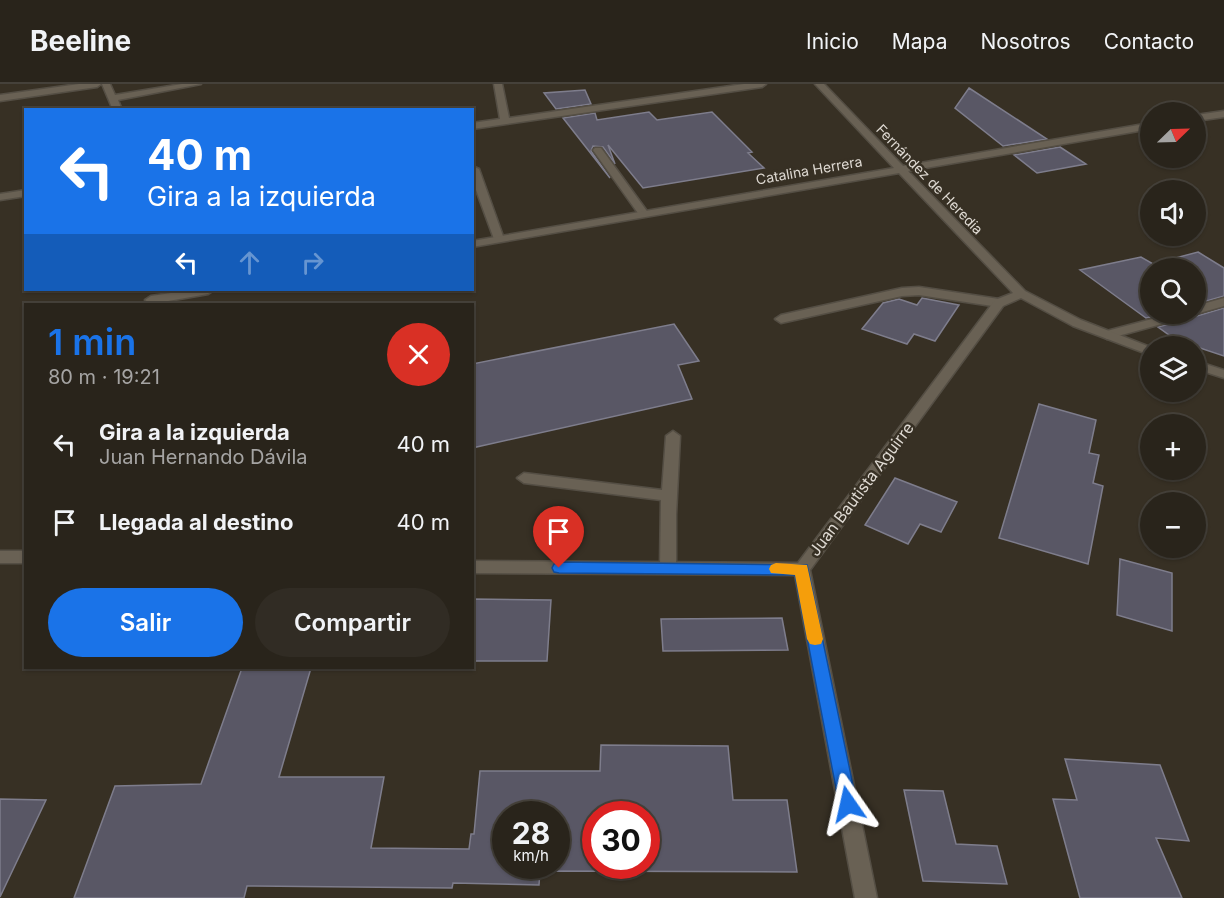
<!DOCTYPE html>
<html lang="es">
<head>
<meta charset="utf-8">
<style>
  :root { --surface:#29241b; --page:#312c24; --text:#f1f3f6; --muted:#a5a4a3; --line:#45413a; --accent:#1a73e8 }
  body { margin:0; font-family:Inter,sans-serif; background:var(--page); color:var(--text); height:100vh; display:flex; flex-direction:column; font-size:22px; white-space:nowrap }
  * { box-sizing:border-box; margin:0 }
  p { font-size:20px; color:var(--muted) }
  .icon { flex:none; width:33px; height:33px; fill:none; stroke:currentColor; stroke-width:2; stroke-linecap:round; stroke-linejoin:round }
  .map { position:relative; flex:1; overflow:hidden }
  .drawer { position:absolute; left:24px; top:219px; width:450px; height:366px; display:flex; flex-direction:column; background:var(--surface); border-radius:0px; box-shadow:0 2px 4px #0004,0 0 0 2px var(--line) }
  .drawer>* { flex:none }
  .banner { position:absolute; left:24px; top:24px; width:450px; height:183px; border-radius:0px; box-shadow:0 2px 4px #0004,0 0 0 2px var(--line); background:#1a73e8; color:#fff; overflow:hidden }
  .needle { width:39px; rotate:67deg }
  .controls { position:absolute; left:1140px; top:18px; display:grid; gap:12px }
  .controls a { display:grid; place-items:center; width:66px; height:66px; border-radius:50%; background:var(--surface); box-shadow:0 2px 4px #0004,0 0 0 2px var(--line); font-size:30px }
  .speed { position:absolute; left:492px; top:717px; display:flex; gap:12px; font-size:30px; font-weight:700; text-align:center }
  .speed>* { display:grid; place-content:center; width:78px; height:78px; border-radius:50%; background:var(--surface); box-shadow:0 2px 4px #0004,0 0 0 2px var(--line); line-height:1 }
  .speed small { font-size:15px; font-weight:400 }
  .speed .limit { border:9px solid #d22; background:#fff; color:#111 }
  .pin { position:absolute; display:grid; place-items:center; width:51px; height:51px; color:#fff; margin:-62px -26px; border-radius:50% 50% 50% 0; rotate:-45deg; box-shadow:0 0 6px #0007 }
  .pin .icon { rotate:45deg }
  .me { position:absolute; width:66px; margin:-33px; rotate:349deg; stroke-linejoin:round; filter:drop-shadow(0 0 4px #0008) }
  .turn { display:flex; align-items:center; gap:21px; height:126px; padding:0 24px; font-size:27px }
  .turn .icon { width:78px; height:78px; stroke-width:2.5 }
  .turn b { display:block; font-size:42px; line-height:51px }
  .lanes { display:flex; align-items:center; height:57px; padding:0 24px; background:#0003; justify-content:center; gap:30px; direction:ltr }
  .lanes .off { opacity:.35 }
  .round { display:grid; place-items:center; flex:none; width:63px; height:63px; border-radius:32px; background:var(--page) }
  .head { display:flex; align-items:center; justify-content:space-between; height:102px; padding:0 24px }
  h1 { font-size:36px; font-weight:600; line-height:45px; color:var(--accent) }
  .action { display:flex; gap:12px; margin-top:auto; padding:12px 24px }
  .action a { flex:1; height:69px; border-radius:36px; background:var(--accent); color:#fff; font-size:24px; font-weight:600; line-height:69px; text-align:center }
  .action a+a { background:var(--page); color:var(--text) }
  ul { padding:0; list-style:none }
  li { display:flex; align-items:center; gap:18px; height:78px; padding:0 24px }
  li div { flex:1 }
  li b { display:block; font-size:22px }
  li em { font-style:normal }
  header { display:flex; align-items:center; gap:36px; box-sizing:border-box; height:84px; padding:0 30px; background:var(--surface); border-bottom:2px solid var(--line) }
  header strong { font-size:28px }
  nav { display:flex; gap:33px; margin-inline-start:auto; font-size:21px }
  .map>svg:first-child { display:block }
</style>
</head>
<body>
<header>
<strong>Beeline</strong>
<nav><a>Inicio</a><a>Mapa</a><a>Nosotros</a><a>Contacto</a></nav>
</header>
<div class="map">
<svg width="1224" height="814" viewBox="0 0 1224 814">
  <rect width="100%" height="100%" fill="#373024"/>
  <!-- building -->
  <path fill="#595765" stroke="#7e7d8c" stroke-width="1.5" fill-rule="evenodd" d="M969,4L1047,55L1003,62L955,24Z
    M585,6L591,20L556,25L544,9Z
    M649,28L657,36L712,28L752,68L748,69L764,84L643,104L608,61L615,80L603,63L593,62L591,67L610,94L563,34L595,29L597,36Z
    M1060,63L1086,80L1037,89L1014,71Z
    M1198,168L1224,184V212L1196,220V184H1150V230H1164L1146,234L1080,186L1141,173L1153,180Z
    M922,214L959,221L935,257L914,250L907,260L862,245L883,219L899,215L917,221Z
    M1224,224V272L1176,256L1158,243L1188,235L1191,230L1197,232Z
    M674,240L699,277L678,281L692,315L472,364V280Z
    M1039,320L1096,336L1089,369L1099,371L1093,399L1103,402L1088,480L999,454Z
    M895,394L957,418L941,448L920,440L908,460L865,441Z
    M1120,475L1172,489V547L1117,531Z
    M472,515L551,516L547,577H472Z
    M782,534L788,566L663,567L661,535Z
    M242,584H311L279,693H384L371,764L469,765L471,750H474L480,687H600L601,661L728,662L733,716H787L797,788L540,787L539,801L453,799L452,804L247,802L244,814H74L115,702L201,700ZM506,730H556V782H506ZM596,730H646V782H596Z
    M1065,675L1160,681L1189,757L1156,754L1182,814H1080L1053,715L1077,716Z
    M904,706L943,707L956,760L997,762L1007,800L923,797Z
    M0,715L46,716L0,813Z"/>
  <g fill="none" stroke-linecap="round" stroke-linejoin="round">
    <defs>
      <path id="lane" d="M595,64H601L649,130L648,132H640L593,66Z
        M472,82L479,85L504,155L503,157H495L494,155L472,95Z
        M919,203L999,215L1005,219L999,223L919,211L902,212L781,239L775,235L781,231L902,204Z
        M1224,214V222L1196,230H1195L1196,222Z
        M1171,230H1189L1187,233L1107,255L1101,251L1103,248Z
        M673,347L680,352L676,431V484L674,488H662L660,484L661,416L524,399L517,394L524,389L662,406L666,352Z"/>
      <path id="street" d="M79,0H101L97,3L0,17V11Z
        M102,0H110L115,11L182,0H201L118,16L122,26H113Z
        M494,0H502L509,34L744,0H766L762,3L472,45V39L500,35Z
        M815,0H824L903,82L1150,39V45L908,87L1025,207L1081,236L1150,263V271L1073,242L1021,214L1003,222L810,486L877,814H855L795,491L472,489V477L798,479L995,216L1013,209L899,89L472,163V157L894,84Z
        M1224,27V33L1196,37V31Z
        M26,106V112L0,116V110Z
        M191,206H214L208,210L151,220L145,216L151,212Z
        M1196,277L1224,286V294L1196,285Z
        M0,467H26V479H0Z"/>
    </defs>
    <!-- lane casing -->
    <use href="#lane" stroke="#544e44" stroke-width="3"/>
    <!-- street casing -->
    <use href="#street" stroke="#544e44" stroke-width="3"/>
    <!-- lane -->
    <use href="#lane" fill="#696154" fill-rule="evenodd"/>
    <!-- street -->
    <use href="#street" fill="#696154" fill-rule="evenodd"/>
  </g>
  <!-- route -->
  <path fill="#1a73e8" stroke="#114b97" stroke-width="1.5" d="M559,478L807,481L857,720L854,726L848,728L841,726L839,720L795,491L559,489L554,488L552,484L554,480Z"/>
  <!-- slow -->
  <path fill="#f59e0b" d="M776,479L807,481L823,555L821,560L815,561L810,560L807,555L795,491L771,489L769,485L771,481Z"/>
  <g text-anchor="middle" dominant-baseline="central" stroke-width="5" stroke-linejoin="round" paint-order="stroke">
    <!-- far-street labels -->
    <g font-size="14" fill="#ded9d2" stroke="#373024">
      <text transform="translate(809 86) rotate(-10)">Catalina Herrera</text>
      <text transform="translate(930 95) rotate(46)">Fernández de Heredia</text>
    </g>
    <!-- street labels -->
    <g font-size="16" fill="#ded9d2" stroke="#373024">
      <text transform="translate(861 405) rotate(-53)">Juan Bautista Aguirre</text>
    </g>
  </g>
</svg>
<div class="controls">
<a><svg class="needle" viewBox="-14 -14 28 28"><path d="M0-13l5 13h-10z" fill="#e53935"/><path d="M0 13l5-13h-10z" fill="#a5a4a3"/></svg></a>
<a><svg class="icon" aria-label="sound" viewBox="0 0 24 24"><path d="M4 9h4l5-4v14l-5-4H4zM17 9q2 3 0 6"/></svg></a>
<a><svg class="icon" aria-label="search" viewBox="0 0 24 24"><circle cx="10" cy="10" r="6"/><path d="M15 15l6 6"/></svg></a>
<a><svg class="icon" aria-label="layers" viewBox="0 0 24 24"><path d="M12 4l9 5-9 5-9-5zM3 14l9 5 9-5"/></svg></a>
<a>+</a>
<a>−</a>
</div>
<div class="speed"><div>28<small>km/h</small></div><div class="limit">30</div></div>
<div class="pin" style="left:559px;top:484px;background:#d93025"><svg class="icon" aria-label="arrive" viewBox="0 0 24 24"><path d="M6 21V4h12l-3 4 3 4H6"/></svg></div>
<svg class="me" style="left:848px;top:720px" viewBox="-20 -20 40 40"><path d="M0-17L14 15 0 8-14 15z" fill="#1a73e8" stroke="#fff" stroke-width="4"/></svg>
<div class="banner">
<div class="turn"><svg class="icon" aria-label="left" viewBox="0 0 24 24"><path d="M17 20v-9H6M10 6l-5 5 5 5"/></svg><div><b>40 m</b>Gira a la izquierda</div></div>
<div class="lanes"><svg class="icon" aria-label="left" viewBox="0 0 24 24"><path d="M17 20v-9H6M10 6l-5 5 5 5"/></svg><svg class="icon off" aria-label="ahead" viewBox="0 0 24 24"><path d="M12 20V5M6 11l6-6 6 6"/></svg><svg class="icon off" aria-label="right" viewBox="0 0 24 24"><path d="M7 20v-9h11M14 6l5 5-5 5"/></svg></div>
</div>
<section class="drawer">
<div class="head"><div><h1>1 min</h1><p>80 m · 19:21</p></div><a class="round" style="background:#d93025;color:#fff"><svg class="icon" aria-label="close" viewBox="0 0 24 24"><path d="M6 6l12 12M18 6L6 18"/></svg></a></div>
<ul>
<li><svg class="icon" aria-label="left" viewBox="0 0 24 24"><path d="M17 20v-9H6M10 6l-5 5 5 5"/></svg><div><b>Gira a la izquierda</b><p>Juan Hernando Dávila</p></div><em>40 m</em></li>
<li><svg class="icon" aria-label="arrive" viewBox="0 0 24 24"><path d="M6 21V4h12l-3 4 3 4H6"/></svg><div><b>Llegada al destino</b></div><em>40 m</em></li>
</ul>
<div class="action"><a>Salir</a><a>Compartir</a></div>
</section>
</div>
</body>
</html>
